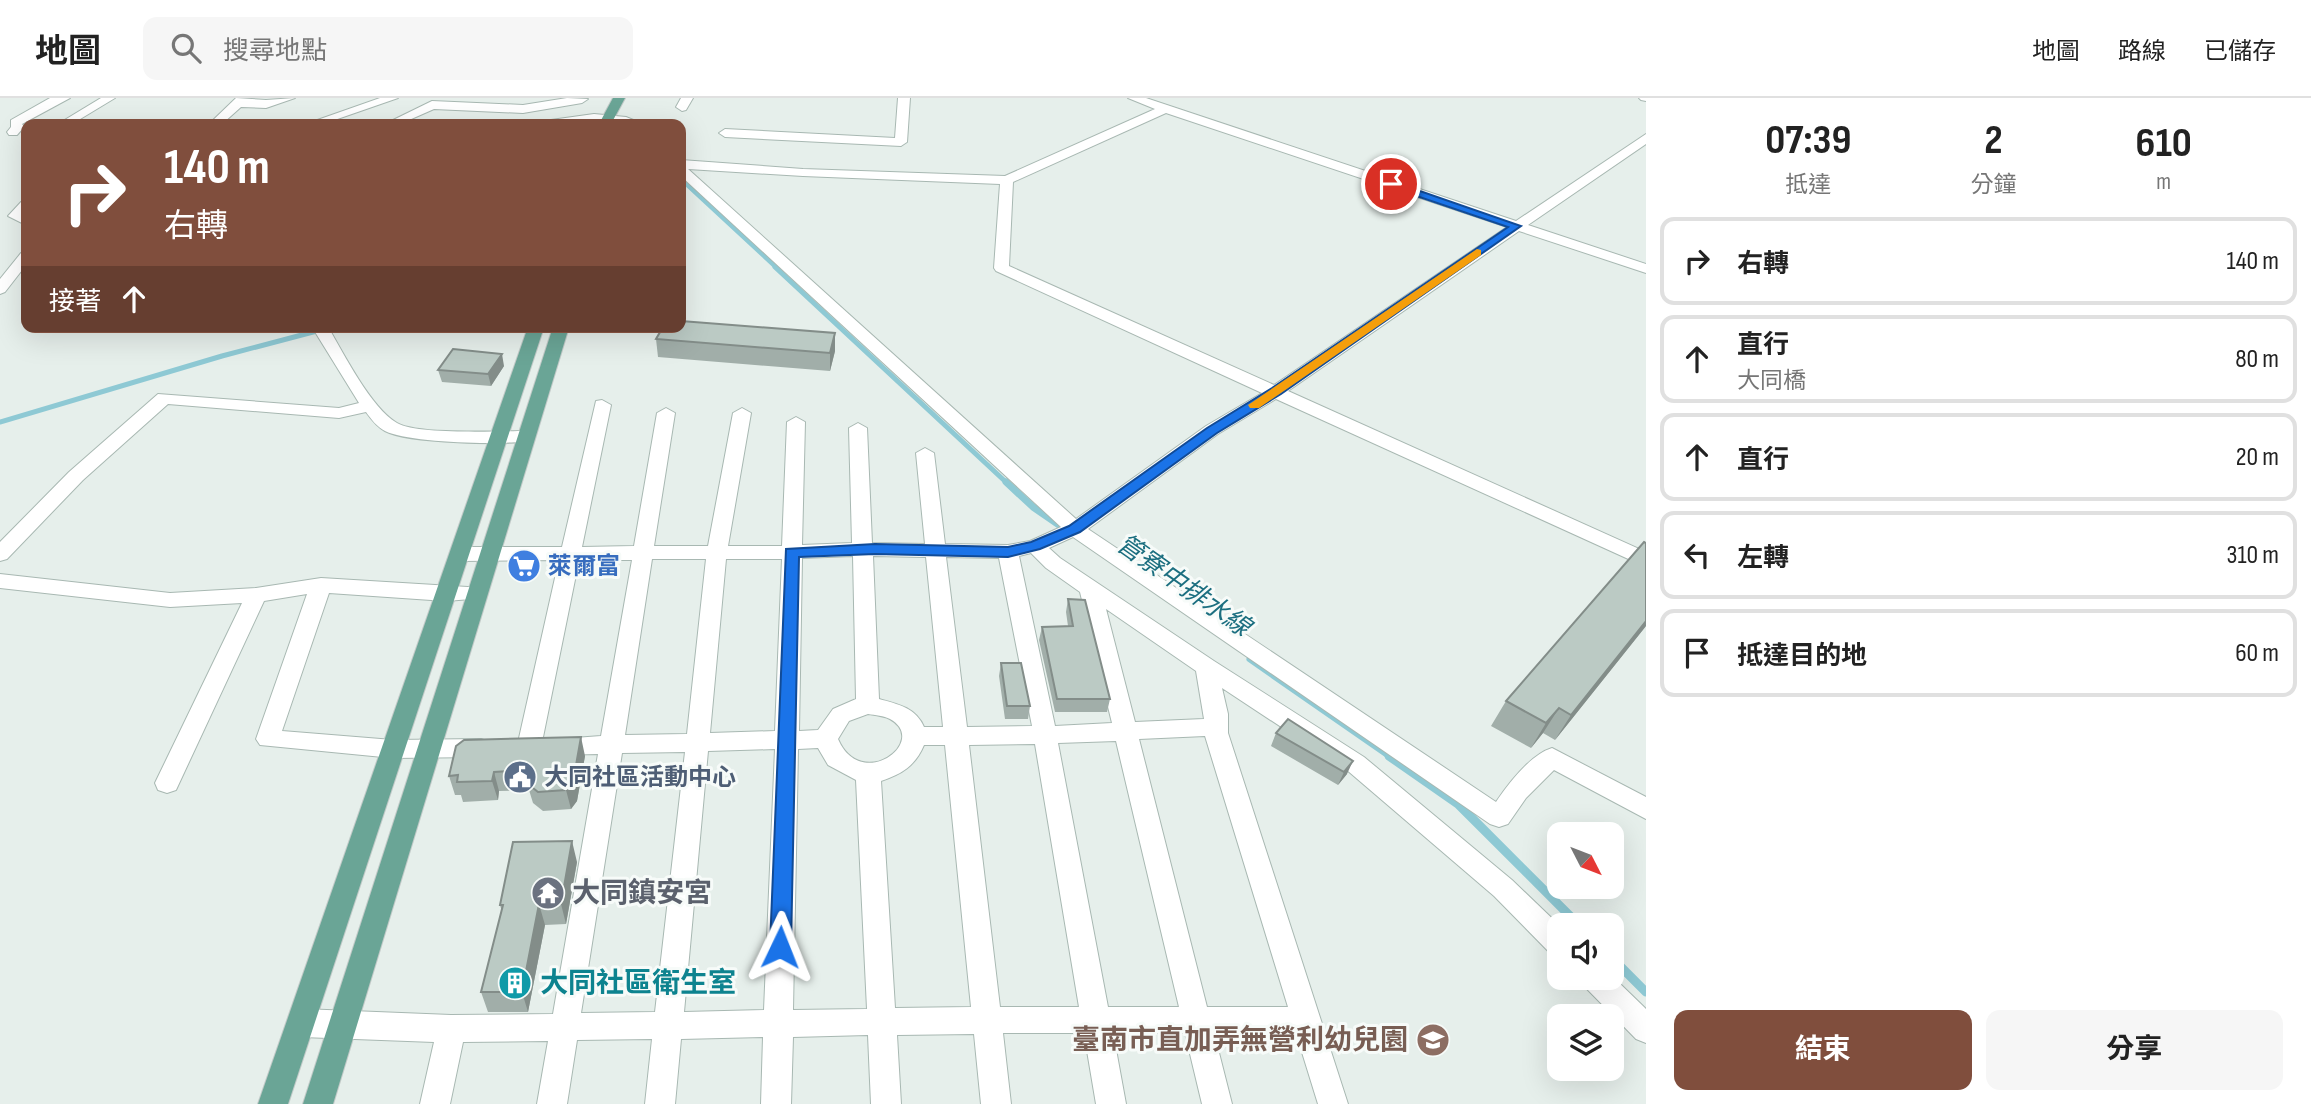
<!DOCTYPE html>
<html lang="zh-TW">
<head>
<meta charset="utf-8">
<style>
  :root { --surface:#fff; --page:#f6f6f6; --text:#222; --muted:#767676; --line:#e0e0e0; --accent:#804e3d }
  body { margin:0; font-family:"Sofia Sans Condensed","Noto Sans TC",sans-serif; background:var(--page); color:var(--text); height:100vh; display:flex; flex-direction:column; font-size:26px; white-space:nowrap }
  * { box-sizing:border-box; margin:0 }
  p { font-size:23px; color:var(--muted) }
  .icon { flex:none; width:38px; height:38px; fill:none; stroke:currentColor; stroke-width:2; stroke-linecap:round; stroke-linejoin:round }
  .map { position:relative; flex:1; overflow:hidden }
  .side { display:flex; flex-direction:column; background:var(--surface); width:665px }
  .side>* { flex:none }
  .hud { position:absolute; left:21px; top:21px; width:665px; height:214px; border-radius:14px; box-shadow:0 7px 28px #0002; background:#804e3d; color:#fff; overflow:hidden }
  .needle { width:46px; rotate:132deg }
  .controls { position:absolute; left:1547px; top:724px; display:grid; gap:14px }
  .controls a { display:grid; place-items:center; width:77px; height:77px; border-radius:14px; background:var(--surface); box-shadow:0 7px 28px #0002; font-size:35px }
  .pin { position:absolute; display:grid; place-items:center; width:60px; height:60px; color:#fff; margin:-30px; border:4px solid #fff; border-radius:50%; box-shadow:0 2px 7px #0007 }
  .me { position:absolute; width:77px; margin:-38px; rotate:2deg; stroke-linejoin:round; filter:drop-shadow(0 0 5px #0008) }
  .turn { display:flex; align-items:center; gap:24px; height:147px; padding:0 28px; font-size:32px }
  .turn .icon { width:91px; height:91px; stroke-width:2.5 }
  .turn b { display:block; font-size:49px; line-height:60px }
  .then { display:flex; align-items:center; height:66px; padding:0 28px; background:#0003; gap:14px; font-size:26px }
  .eta { display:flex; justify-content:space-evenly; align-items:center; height:119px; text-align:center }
  .eta b { font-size:42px; font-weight:700; line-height:49px }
  .action { display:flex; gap:14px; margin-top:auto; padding:14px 28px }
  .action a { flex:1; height:80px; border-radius:14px; background:var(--accent); color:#fff; font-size:28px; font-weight:700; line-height:80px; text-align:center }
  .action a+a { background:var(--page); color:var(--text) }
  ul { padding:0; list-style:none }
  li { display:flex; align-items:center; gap:21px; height:88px; margin:0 14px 10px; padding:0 14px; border:4px solid var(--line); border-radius:14px }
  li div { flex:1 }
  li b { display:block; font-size:26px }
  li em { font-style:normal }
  header { display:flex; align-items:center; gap:42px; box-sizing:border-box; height:98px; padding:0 35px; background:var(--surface); border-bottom:2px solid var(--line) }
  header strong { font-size:33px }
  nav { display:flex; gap:38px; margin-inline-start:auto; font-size:24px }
  .search { width:490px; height:63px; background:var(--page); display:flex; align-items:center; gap:18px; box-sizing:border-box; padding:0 24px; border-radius:14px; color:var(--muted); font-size:26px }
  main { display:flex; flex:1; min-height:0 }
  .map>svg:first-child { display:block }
</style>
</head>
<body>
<header>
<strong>地圖</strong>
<div class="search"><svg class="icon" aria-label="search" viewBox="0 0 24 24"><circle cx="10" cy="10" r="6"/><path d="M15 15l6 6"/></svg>搜尋地點</div>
<nav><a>地圖</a><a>路線</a><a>已儲存</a></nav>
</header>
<main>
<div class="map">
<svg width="1646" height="1006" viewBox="0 0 1646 1006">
  <rect width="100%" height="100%" fill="#e6efeb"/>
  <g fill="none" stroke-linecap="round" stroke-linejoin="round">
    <!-- stream-far3 -->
    <path stroke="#8ec9d4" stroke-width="4.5" d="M681,81L777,170"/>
    <!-- stream-far2 -->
    <path stroke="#8ec9d4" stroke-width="5" d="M775,169L1008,386
      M0,324L222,258L332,229"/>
    <!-- stream-far1 -->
    <path stroke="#8ec9d4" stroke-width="7" d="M1006,384L1033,409L1065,431
      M1250,561L1391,659"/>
    <!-- stream -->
    <path stroke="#8ec9d4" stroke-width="9" d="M1389,658L1458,706L1580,828
      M1612,860L1646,894"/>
    <defs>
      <path id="minor" d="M50,0H70L22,26L24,29L17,37H9L7,34L11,29V22Z
        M101,0H115L72,26H58Z
        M236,0L266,2L295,0L266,10L241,9L222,26H209Z
        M380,0H398L323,26H306Z
        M567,0L588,1L582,5L523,15L434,11L400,26H385L432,3L523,7Z
        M681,0H693L686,12L682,13L676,9Z
        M898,0H910L907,44L901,48L725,39L719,35L725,31L895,40Z
        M1128,0H1146L1516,123L1646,36V46L1528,127L1646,166V175L1519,133L1288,293L1646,454V469L1276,301L1218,336L1088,431L1496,704C1509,685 1530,657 1552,650L1646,699V721L1554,672L1526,700L1508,726L1499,729L1490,726L1073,439L1049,450L1060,460L1214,563L1364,659L1512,782L1560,828L1559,857L1549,854L1494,798L1348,673L1222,590L1228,616V635L1348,1006H1318L1296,935H1214L1232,1006H1202L1185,935H1113L1126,1006H1096L1084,935H1003L1011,1006H981L974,936L897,937L901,1006H871L868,937L793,939L791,1006H761L763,939L681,941L675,1006H645L652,941L577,942L567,1006H537L548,943L463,944L450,1006H420L434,944L302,939L292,935L288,925L292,915L302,911L451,917L553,916L598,656L556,657L548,654L544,648L548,642L601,638L632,462H579L541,649L537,655L529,658L521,655L517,649L559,462L460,463L453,461L450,456L453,451L460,449H562L596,303L602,302L611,307L582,449L634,448L657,315L666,310L675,315L654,448H708L733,315L742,310L751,315L728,448H782L787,324L796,319L805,324L802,447L852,445L849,330L858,325L867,330L872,445L925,446L916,355L925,350L934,355L945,446L1008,447L1030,443L1061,429L681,78V62L803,71L1005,78L1155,11ZM1166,15L1507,129L1274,287L1009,168L1013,84ZM688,71L803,78L1000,86L994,170L996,173L1262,295L1206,328L1076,421ZM1031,455L1046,470L1080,494L1112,625L1055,628L1019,458ZM853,458L856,601L833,611L818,632L799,633L802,460ZM873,458L926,459L943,629H924C916,610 898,606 879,601ZM946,459L999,460L1032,628L967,629ZM652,461H706L687,636L625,637ZM726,461H782L775,633L710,635ZM1106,511L1196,573L1204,621L1135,624ZM868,616C875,617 884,618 890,621C930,643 861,695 838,641L849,623ZM1205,638L1288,909H1207L1139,641ZM1116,643L1179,909H1108L1058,645ZM1035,646L1079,909H1000L969,647ZM924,647H945L971,909L895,910L881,683C902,676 915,668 924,647ZM775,651L764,912L684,914L708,653ZM798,651L818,650L828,667L856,682L867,911L793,912ZM685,654L655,914L581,915L622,655Z
        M1639,0H1646V3L1641,2Z
        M594,16L626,19L643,26L594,24L545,26L551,22Z
        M496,22H508L514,26H490Z
        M26,103V127L8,118L21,104Z
        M26,154V167L5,194L0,196V181L21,155Z
        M312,229H328C344,256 371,310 397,325C418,337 499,333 526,333L535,338L532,342C507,348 408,345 385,333C377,329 371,321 366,314L339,320L168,306L83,382L7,461L0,463V444L69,374L158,296L339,310L359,305Z
        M0,476L170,495L256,490L321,480L484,490L487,495L484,500L446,503L329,495L282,633L393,642L481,641L489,644L493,650L489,656L481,659L393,660L260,647L256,641L307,496L264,503L176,692L167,695L158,692L155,685L242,505L170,509L0,490Z
        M1612,878L1646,911V945L1636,941L1585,889L1581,880H1612Z"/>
      <path id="major" d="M613,0H625L611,26H599Z
        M528,229H544L288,1006H258Z
        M553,229H569L333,1006H303Z"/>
    </defs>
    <!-- minor casing -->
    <use href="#minor" stroke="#a8b8b2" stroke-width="2"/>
    <!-- major casing -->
    <use href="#major" stroke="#c2cac8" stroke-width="2"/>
    <!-- minor -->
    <use href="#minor" fill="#fff" fill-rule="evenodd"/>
    <!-- major -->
    <use href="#major" fill="#6aa596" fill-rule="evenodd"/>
  </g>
  <!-- wall -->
  <path fill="#a1aea9" d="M656,241L835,253L830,273L658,259Z
    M504,268L491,288L442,284L438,272Z
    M1068,501L1110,601L1107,614H1055L1039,542L1042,529L1068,528L1066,514Z
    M1646,528L1555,642L1543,635L1531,650L1491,628L1506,603Z
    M1001,565L1030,608L1028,621H1005L999,578Z
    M1276,635L1347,676L1338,687L1271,648Z
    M585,658L577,703L571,711L543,713L533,705L529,692L499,693L498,702L463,704L461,697H455L449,678Z
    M577,764L566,826L545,827L528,914H488L481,894L502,814L500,807Z"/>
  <!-- shaded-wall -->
  <path fill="#838d89" d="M835,235V253L830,273V255Z
    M502,256L504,268L491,288L488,276Z
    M1646,523V528L1555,642L1571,617Z
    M1559,610L1543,635L1531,650L1546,625Z
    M581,639L585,658L577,703L571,711L566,692Z
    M1353,663L1347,676L1338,687L1344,674Z
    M494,674L499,693L498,702L492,683Z
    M572,743L577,764L566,826L561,806Z
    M539,806L545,827L528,914L522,894Z"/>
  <!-- building -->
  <path fill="#bbcac4" stroke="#838d89" stroke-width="2" d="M681,223L835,235L830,255L656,241L663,229H681Z
    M453,251L502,256L488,276L438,272Z
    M1644,444L1646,445V523L1571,617L1559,610L1546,625L1506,603Z
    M1068,501L1085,502L1110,601H1057L1042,529L1073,528Z
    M1001,565H1021L1030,608H1007Z
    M1288,621L1353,663L1344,674L1276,635Z
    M581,639L573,684L566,692L538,694L528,686L530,672L494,674L492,683L457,684L458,677L449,678L456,648L464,642Z
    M572,743L561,806H539L522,894H481L503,807H500L513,744Z"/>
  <!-- route -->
  <path fill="#1a73e8" stroke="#114b97" stroke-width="2" d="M1387,84H1394L1521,128L1281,296L1217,335L1080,434L1040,451L1008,459L875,456L799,459L791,849L788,855L780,858L773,855L770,849L786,451L875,446L1008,449L1031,444L1069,428L1207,330L1272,290L1508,129L1387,88Z"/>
  <!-- slow -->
  <path fill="#f59e0b" d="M1477,151L1481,152V157L1259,310H1250L1248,307Z"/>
  <!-- icons -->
  <defs>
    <symbol id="supermarket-disc" viewBox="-11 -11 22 22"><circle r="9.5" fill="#3f7fe0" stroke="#f7fbf9"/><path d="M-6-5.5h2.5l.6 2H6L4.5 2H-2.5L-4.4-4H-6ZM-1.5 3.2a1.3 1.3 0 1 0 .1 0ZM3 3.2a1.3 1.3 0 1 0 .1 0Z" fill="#fff"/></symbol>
    <symbol id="civic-disc" viewBox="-11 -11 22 22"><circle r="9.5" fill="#5c6f8a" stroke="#f7fbf9"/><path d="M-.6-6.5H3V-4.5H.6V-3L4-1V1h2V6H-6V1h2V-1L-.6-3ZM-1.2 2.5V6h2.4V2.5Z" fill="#fff"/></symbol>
    <symbol id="temple-disc" viewBox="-11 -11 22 22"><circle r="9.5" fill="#6b7280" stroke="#f7fbf9"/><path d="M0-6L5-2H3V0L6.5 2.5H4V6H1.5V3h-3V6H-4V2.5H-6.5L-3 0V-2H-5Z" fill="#fff"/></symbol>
    <symbol id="building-disc" viewBox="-11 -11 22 22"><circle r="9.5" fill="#0f9aa8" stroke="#f7fbf9"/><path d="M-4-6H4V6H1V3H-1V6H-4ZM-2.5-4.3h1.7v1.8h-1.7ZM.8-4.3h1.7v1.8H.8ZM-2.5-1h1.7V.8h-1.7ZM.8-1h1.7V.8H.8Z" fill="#fff"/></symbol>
    <symbol id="school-disc" viewBox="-11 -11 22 22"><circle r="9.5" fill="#8d6e63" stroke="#f7fbf9"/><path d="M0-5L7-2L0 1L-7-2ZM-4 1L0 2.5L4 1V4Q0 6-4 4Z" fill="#fff"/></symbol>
  </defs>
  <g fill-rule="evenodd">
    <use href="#supermarket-disc" x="505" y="449" width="38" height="38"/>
    <use href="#civic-disc" x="501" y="660" width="38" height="38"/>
    <use href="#temple-disc" x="529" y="776" width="38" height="38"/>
    <use href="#building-disc" x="496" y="866" width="38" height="38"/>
    <use href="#school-disc" x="1414" y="923" width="38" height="38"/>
  </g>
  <g text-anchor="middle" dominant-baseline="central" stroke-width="6" stroke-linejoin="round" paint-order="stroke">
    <!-- shop labels -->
    <g font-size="24" font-weight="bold" fill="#366cbe" stroke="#f7fbf9" text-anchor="start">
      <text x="548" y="468">萊爾富</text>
    </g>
    <!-- service labels -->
    <g font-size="24" font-weight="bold" fill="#4e5e75" stroke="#f7fbf9" text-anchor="start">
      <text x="544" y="679">大同社區活動中心</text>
    </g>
    <!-- water labels -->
    <g font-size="26" font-style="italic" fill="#1c6f80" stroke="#f7fbf9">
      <text transform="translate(1183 488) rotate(35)">管寮中排水線</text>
    </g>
    <!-- near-worship labels -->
    <g font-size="28" font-weight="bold" fill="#5b616d" stroke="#f7fbf9" text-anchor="start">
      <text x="572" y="795">大同鎮安宮</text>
    </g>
    <!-- near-culture labels -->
    <g font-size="28" font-weight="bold" fill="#0d838f" stroke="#f7fbf9" text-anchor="start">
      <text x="540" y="885">大同社區衛生室</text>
    </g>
    <!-- near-education labels -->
    <g font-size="28" font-weight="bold" fill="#785e54" stroke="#f7fbf9" text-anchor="end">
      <text x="1408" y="942">臺南市直加弄無營利幼兒園</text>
    </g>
  </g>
</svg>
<div class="controls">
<a><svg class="needle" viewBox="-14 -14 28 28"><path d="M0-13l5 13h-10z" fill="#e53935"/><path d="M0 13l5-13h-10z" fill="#767676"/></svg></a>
<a><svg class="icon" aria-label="sound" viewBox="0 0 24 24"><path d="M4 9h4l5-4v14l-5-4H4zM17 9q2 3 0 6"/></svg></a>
<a><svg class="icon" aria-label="layers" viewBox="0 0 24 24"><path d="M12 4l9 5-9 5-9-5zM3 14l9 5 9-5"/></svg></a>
</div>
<div class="pin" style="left:1391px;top:86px;background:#d93025"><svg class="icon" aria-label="arrive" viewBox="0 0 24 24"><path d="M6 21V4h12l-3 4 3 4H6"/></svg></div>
<svg class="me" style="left:780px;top:849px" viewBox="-20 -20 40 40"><path d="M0-17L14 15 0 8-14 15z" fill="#1a73e8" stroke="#fff" stroke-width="4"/></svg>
<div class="hud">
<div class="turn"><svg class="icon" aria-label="right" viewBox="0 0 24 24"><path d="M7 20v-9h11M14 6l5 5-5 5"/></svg><div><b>140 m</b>右轉</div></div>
<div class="then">接著<svg class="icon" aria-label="ahead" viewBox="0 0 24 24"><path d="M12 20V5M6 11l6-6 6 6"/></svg></div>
</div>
</div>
<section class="side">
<div class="eta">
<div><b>07:39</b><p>抵達</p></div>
<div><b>2</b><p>分鐘</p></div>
<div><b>610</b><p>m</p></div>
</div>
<ul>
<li><svg class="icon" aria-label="right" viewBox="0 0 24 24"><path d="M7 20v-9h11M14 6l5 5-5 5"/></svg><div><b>右轉</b></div><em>140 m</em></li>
<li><svg class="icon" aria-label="ahead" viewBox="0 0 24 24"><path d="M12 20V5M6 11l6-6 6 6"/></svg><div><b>直行</b><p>大同橋</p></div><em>80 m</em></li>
<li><svg class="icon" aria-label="ahead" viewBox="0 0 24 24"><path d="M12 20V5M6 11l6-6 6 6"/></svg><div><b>直行</b></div><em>20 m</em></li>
<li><svg class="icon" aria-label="left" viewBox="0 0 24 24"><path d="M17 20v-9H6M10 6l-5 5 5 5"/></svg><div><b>左轉</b></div><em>310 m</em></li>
<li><svg class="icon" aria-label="arrive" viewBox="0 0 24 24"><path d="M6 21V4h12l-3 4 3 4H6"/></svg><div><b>抵達目的地</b></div><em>60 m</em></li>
</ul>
<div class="action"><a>結束</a><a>分享</a></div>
</section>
</main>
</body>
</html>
